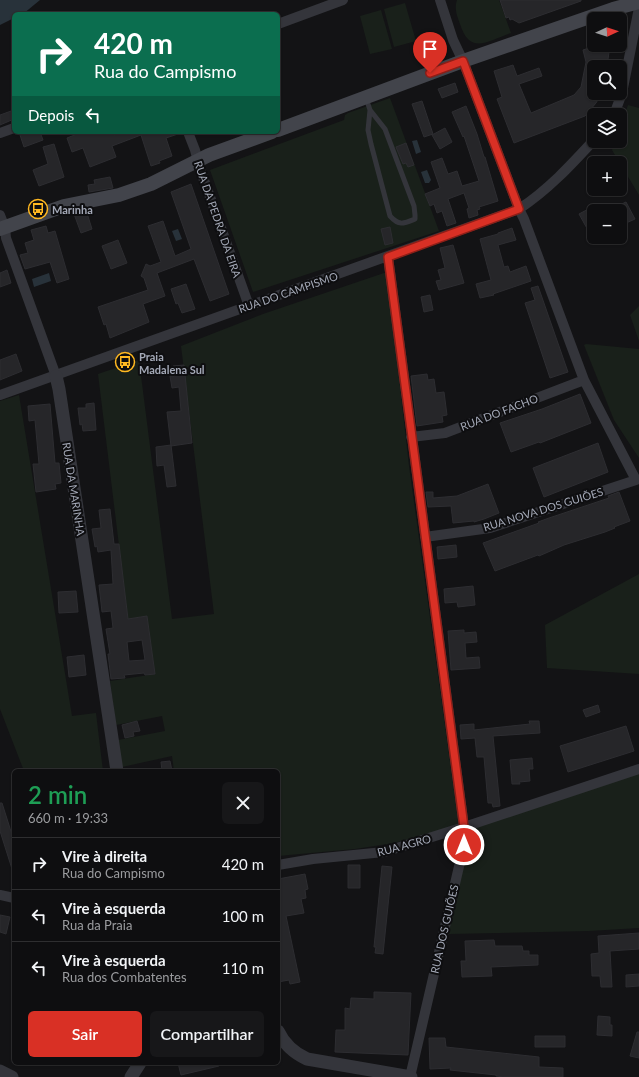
<!DOCTYPE html>
<html lang="pt">
<head>
<meta charset="utf-8">
<style>
  :root { --surface:#0e0e10; --page:#171719; --text:#f1f3f6; --muted:#9b9c9f; --line:#2e2e30; --accent:#d93025 }
  body { margin:0; font-family:Lato,sans-serif; background:var(--page); color:var(--text); height:100vh; display:flex; flex-direction:column; font-size:15px; white-space:nowrap }
  * { box-sizing:border-box; margin:0 }
  p { font-size:13px; color:var(--muted) }
  .icon { flex:none; width:22px; height:22px; fill:none; stroke:currentColor; stroke-width:2; stroke-linecap:round; stroke-linejoin:round }
  .map { position:relative; flex:1; overflow:hidden }
  .drawer { position:absolute; left:12px; top:769px; width:268px; height:296px; display:flex; flex-direction:column; background:var(--surface); border-radius:6px; box-shadow:0 1px 3px #0004,0 0 0 1px var(--line) }
  .drawer>* { flex:none }
  .top-card { position:absolute; left:12px; top:12px; width:268px; height:122px; border-radius:6px; box-shadow:0 1px 3px #0004,0 0 0 1px var(--line); background:#0b6e4f; color:#fff; overflow:hidden }
  .needle { width:26px; rotate:87deg }
  .buttons { position:absolute; left:587px; top:12px; display:grid; gap:8px }
  .buttons a { display:grid; place-items:center; width:40px; height:40px; border-radius:6px; background:var(--surface); box-shadow:0 1px 3px #0004,0 0 0 1px var(--line); font-size:20px }
  .pin { position:absolute; display:grid; place-items:center; width:34px; height:34px; color:#fff; margin:-41px -17px; border-radius:50% 50% 50% 0; rotate:-45deg; box-shadow:0 0 4px #0007 }
  .pin .icon { rotate:45deg }
  .me { position:absolute; width:44px; margin:-22px; rotate:0deg; stroke-linejoin:round; filter:drop-shadow(0 0 3px #0008) }
  .turn { display:flex; align-items:center; gap:14px; height:84px; padding:0 16px; font-size:18px }
  .turn .icon { width:52px; height:52px; stroke-width:2.5 }
  .turn b { display:block; font-size:28px; line-height:34px }
  .then { display:flex; align-items:center; height:38px; padding:0 16px; background:#0003; gap:8px; font-size:15px }
  .round { display:grid; place-items:center; flex:none; width:42px; height:42px; border-radius:6px; background:var(--page) }
  .summary { display:flex; align-items:center; justify-content:space-between; height:68px; padding:0 16px }
  h1 { font-size:24px; font-weight:600; line-height:30px; color:#1e9e55 }
  .cta { display:flex; gap:8px; margin-top:auto; padding:8px 16px }
  .cta a { flex:1; height:46px; border-radius:6px; background:var(--accent); color:#fff; font-size:16px; font-weight:600; line-height:46px; text-align:center }
  .cta a+a { background:var(--page); color:var(--text) }
  ul { padding:0; list-style:none }
  li { display:flex; align-items:center; gap:12px; height:52px; padding:0 16px; border-top:1px solid var(--line) }
  li div { flex:1 }
  li b { display:block; font-size:15px }
  li em { font-style:normal }
  .map>svg:first-child { display:block }
</style>
</head>
<body>
<div class="map">
<svg width="639" height="1077" viewBox="0 0 639 1077">
  <rect width="100%" height="100%" fill="#131315"/>
  <!-- green -->
  <path fill="#19201a" d="M457,0H499L511,33C488,41 470,56 460,24C457,16 454,9 457,0Z
    M405,3L416,41L394,47L384,9Z
    M381,10L392,49L370,54L360,16Z
    M390,98L439,231L253,292L210,170L344,120L345,115L348,113Z
    M628,105L639,108V195L612,150L615,141H620V127Z
    M387,272L409,466L459,827L639,773V928L589,931L449,934L459,828L434,832L394,843L355,849L278,856V771H174L172,756L122,767L118,740L165,731L162,716L116,725L110,681L155,674L147,616L128,619L98,374L139,360L172,619L214,614L181,346L263,314Z
    M639,306V341L630,315Z
    M586,344L639,349V458L614,420L584,345Z
    M19,395L72,716L96,713L103,771H24L0,709V401Z
    M639,574V674L547,668L545,625Z"/>
  <!-- water -->
  <path fill="#28323a" d="M0,0H40L23,14H14V18L0,25Z
    M417,140L421,152L416,154L412,141Z
    M427,170L431,180L429,183H425L421,172Z
    M178,229L182,239L176,241L172,231Z
    M49,273L51,281L34,287L32,279Z"/>
  <!-- building -->
  <path fill="#262629" stroke="#2d2d31" fill-rule="evenodd" d="M500,0H581V1L519,23L512,19L510,20L509,17L506,18Z
    M598,45H625V46L609,52L607,67H594V93H602L596,103L585,116L514,143L497,99L502,97L494,71L513,65L517,76L539,68L542,76L519,84L531,113L574,95L581,87L586,62L583,50Z
    M455,83L458,92L442,98L438,89Z
    M422,101L433,134L424,137L412,104Z
    M466,106L477,134L484,157H485L498,201L479,207L480,209L477,210L478,215L469,218L467,209L469,208L464,193L448,199L456,223L447,226L442,211L437,213L434,204L430,206L425,194L440,188L431,162L442,158L448,174L457,171L462,186L479,181L464,136L463,137L452,112Z
    M14,110V119L0,125V115Z
    M445,128L452,142L440,149L432,135Z
    M19,132H40L43,140L24,147Z
    M82,132H113L114,135L120,132L181,133L166,138L172,156L159,161L160,163L151,166L141,135L112,146L116,157L90,167L83,148L72,152L67,138Z
    M406,143L414,165L408,167L406,163L403,164L396,147Z
    M54,144L64,177L39,186L33,170L48,164L43,147Z
    M110,177L113,188L89,192L88,185L95,184L94,180Z
    M191,184L229,294L210,301L194,259L157,273L165,296L143,304L149,322L110,338L106,324L104,325L98,307L148,290L144,278L141,276L146,264L150,266L161,262L148,226L163,221L175,256L191,249L171,192Z
    M626,202L635,219L624,224L620,217V211H606Z
    M594,206V241L579,214Z
    M86,210L92,229L81,233L74,214Z
    M46,226L48,233L55,231L69,279L57,283L50,262L25,269L20,255L28,253L25,243L34,240L31,230Z
    M390,227L393,243L385,245L381,229Z
    M512,228L516,240L498,245L504,267L508,266L510,272L526,266L531,281L493,294L494,295L480,298L476,284L491,280L480,239L498,234V233Z
    M118,240L127,263L111,269L102,246Z
    M453,245L464,283L439,290L436,281L441,280L438,270L445,268L440,248Z
    M7,270L11,283L0,287V273Z
    M186,284L195,309L182,313L178,303L176,304L171,289Z
    M538,286L568,372L550,378L525,303L535,300L531,288Z
    M430,295L433,310L424,312L421,297Z
    M16,354L22,371L0,380V360Z
    M184,365L192,443L171,446L167,412L181,411L179,387L172,388L170,376H174L173,366Z
    M427,374L428,380L434,379L436,393L444,392L447,415L442,416L443,422L417,426L411,376Z
    M580,394L591,423L540,443L539,442L511,452L500,423L542,409Z
    M94,403L96,430L83,431L82,424L80,425L78,408H86V404Z
    M50,404L55,463H59L61,483L55,484L56,489L36,492L33,464H39L35,420L29,421L28,406Z
    M598,443L608,472L544,497L533,468Z
    M171,445L176,486L167,487L164,465L157,466L156,447Z
    M488,484L499,513L484,519L474,522V521L453,523L451,506L428,507L426,492H433V498L457,496Z
    M619,492L630,521L614,527L615,528L605,532L564,545L539,556L538,555L495,571L483,543L539,523L538,522L549,518L609,498L608,496Z
    M110,509L114,544H119L128,619L147,616L155,674L145,675L144,673L124,675L125,678L111,679L108,654H110L106,629L113,628L111,611L102,612L99,585L113,584L111,550L98,552L97,546L95,547L92,529L101,528L99,510ZM142,640L145,660L129,661L127,642Z
    M456,545L457,557L438,559L437,547Z
    M473,586L475,605L458,607L457,602L445,603L444,589Z
    M76,591L78,612L59,613L58,592Z
    M464,630V633L476,632L477,642L465,643L466,658L479,657L480,668L451,670L448,631Z
    M84,655L86,675L69,677L67,657Z
    M598,705L600,712L586,717L583,710Z
    M137,721L140,731L133,732L134,736L125,738L122,725Z
    M529,721H539L540,733L493,736L500,806L493,807L492,803H488L484,757H477L475,738L461,739L460,725L474,724V730L530,724Z
    M626,726L634,751L568,772L560,746Z
    M532,758L533,769H529L530,781L519,782L520,784H512L510,760Z
    M170,761L172,771H162L161,762Z
    M0,803H2L14,841V869H12L0,831Z
    M348,865H360V888H348Z
    M382,866L392,867L383,954L375,953L376,947H374Z
    M305,874L308,889L305,890L306,898L301,899L304,913L286,916L300,982L290,984L289,980L278,982V879Z
    M0,915L10,917L6,934L0,932Z
    M639,933V949L610,951L612,987H601L600,976H592L591,954L599,953L598,936Z
    M494,940L495,946H522L523,951H529V955H538V965L491,967L492,976L462,977L461,961H466L465,941Z
    M639,974V986L626,987V975Z
    M374,992L411,993L408,1055L335,1052L336,1030H345V1008L350,1009L351,998L374,999Z
    M598,1016L610,1017V1025H612V1036L597,1035Z
    M637,1032H639V1058L630,1056Z
    M535,1036H565V1047H535Z
    M429,1038H445L446,1047L539,1057V1067L563,1068V1077H504L496,1076V1075L450,1070L451,1068L430,1069Z
    M178,1063H219V1066L181,1075Z"/>
  <g fill="none" stroke-linecap="round" stroke-linejoin="round">
    <!-- service -->
    <path stroke="#34353b" stroke-width="5" d="M366,98L370,110L368,130L371,144L390,216C399,226 403,224 415,219V215L414,206L385,129L370,110"/>
    <!-- minor -->
    <path stroke="#34353b" stroke-width="10" d="M278,24L343,0
      M614,115L622,93L639,8
      M188,132L195,150L200,169L249,306
      M0,133L14,128
      M0,215L5,228L6,238L56,376
      M388,257L464,827V845L410,1077
      M0,395L519,209C548,190 571,165 594,140
      M411,437L445,433L584,380
      M425,537L490,528L636,480L584,380L524,219L519,209L463,61L453,40L440,0
      M278,865L313,859L384,852L464,827L639,769
      M0,895L14,898"/>
    <!-- tertiary -->
    <path stroke="#34353b" stroke-width="13" d="M56,376L59,389L117,771
      M278,1031C284,1044 294,1053 307,1059L411,1077
      M0,1071L12,1077
      M131,1077L140,1063"/>
    <!-- secondary -->
    <path stroke="#42444b" stroke-width="14" d="M278,130L463,61L613,9L639,2
      M0,229L64,206L119,195L151,184L209,155L272,132"/>
  </g>
  <g fill="none" stroke-linecap="round" stroke-linejoin="round">
    <defs>
      <path id="route" d="M430,73L463,61L519,209L388,257L464,827V845"/>
    </defs>
    <!-- route casing -->
    <use href="#route" stroke="#8d1f18" stroke-width="10"/>
    <!-- route -->
    <use href="#route" stroke="#d93025" stroke-width="7"/>
  </g>
  <!-- icons -->
  <defs>
    <symbol id="bus-ring" viewBox="-11 -11 22 22"><circle r="9.5" fill="#0e0e10" stroke="#ffb821" stroke-width="1.5"/><path d="M-5-6H5V4H4V6H2V4H-2V6H-4V4H-5ZM-3.5-4V0h7V-4ZM-3.5 1.2v1.5H-2V1.2ZM2 1.2v1.5H3.5V1.2Z" fill="#ffb821"/></symbol>
  </defs>
  <g fill-rule="evenodd">
    <use href="#bus-ring" x="27" y="198" width="22" height="22"/>
    <use href="#bus-ring" x="114" y="351" width="22" height="22"/>
  </g>
  <g text-anchor="middle" dominant-baseline="central" stroke-width="4" stroke-linejoin="round" paint-order="stroke">
    <!-- poi labels -->
    <g font-size="11" font-weight="bold" fill="#a4a9b7" stroke="#0e0e10" text-anchor="start">
      <text x="52" y="209">Marinha</text>
      <text x="139" y="356">Praia<tspan x="139" dy="13">Madalena Sul</tspan></text>
    </g>
    <!-- street labels -->
    <g font-size="11" fill="#a4a9b7" stroke="#0e0e10">
      <text transform="translate(218 219) rotate(71)">RUA DA PEDRA DA EIRA</text>
      <text transform="translate(288 292) rotate(-19)">RUA DO CAMPISMO</text>
      <text transform="translate(499 412) rotate(-21)">RUA DO FACHO</text>
      <text transform="translate(74 489) rotate(81)">RUA DA MARINHA</text>
      <text transform="translate(543 509) rotate(-17)">RUA NOVA DOS GUIÕES</text>
      <text transform="translate(404 845) rotate(-15)">RUA AGRO</text>
      <text transform="translate(444 929) rotate(-77)">RUA DOS GUIÕES</text>
    </g>
  </g>
</svg>
<div class="buttons">
<a><svg class="needle" viewBox="-14 -14 28 28"><path d="M0-13l5 13h-10z" fill="#e53935"/><path d="M0 13l5-13h-10z" fill="#9b9c9f"/></svg></a>
<a><svg class="icon" aria-label="search" viewBox="0 0 24 24"><circle cx="10" cy="10" r="6"/><path d="M15 15l6 6"/></svg></a>
<a><svg class="icon" aria-label="layers" viewBox="0 0 24 24"><path d="M12 4l9 5-9 5-9-5zM3 14l9 5 9-5"/></svg></a>
<a>+</a>
<a>−</a>
</div>
<div class="pin" style="left:430px;top:73px;background:#d93025"><svg class="icon" aria-label="arrive" viewBox="0 0 24 24"><path d="M6 21V4h12l-3 4 3 4H6"/></svg></div>
<svg class="me" style="left:464px;top:845px" viewBox="-20 -20 40 40"><circle r="17" fill="#d93025" stroke="#fff" stroke-width="3"/><path d="M0-11L8 9 0 5-8 9z" fill="#fff"/></svg>
<div class="top-card">
<div class="turn"><svg class="icon" aria-label="right" viewBox="0 0 24 24"><path d="M7 20v-9h11M14 6l5 5-5 5"/></svg><div><b>420 m</b>Rua do Campismo</div></div>
<div class="then">Depois<svg class="icon" aria-label="left" viewBox="0 0 24 24"><path d="M17 20v-9H6M10 6l-5 5 5 5"/></svg></div>
</div>
<section class="drawer">
<div class="summary"><div><h1>2 min</h1><p>660 m · 19:33</p></div><a class="round"><svg class="icon" aria-label="close" viewBox="0 0 24 24"><path d="M6 6l12 12M18 6L6 18"/></svg></a></div>
<ul>
<li><svg class="icon" aria-label="right" viewBox="0 0 24 24"><path d="M7 20v-9h11M14 6l5 5-5 5"/></svg><div><b>Vire à direita</b><p>Rua do Campismo</p></div><em>420 m</em></li>
<li><svg class="icon" aria-label="left" viewBox="0 0 24 24"><path d="M17 20v-9H6M10 6l-5 5 5 5"/></svg><div><b>Vire à esquerda</b><p>Rua da Praia</p></div><em>100 m</em></li>
<li><svg class="icon" aria-label="left" viewBox="0 0 24 24"><path d="M17 20v-9H6M10 6l-5 5 5 5"/></svg><div><b>Vire à esquerda</b><p>Rua dos Combatentes</p></div><em>110 m</em></li>
</ul>
<div class="cta"><a>Sair</a><a>Compartilhar</a></div>
</section>
</div>
</body>
</html>
